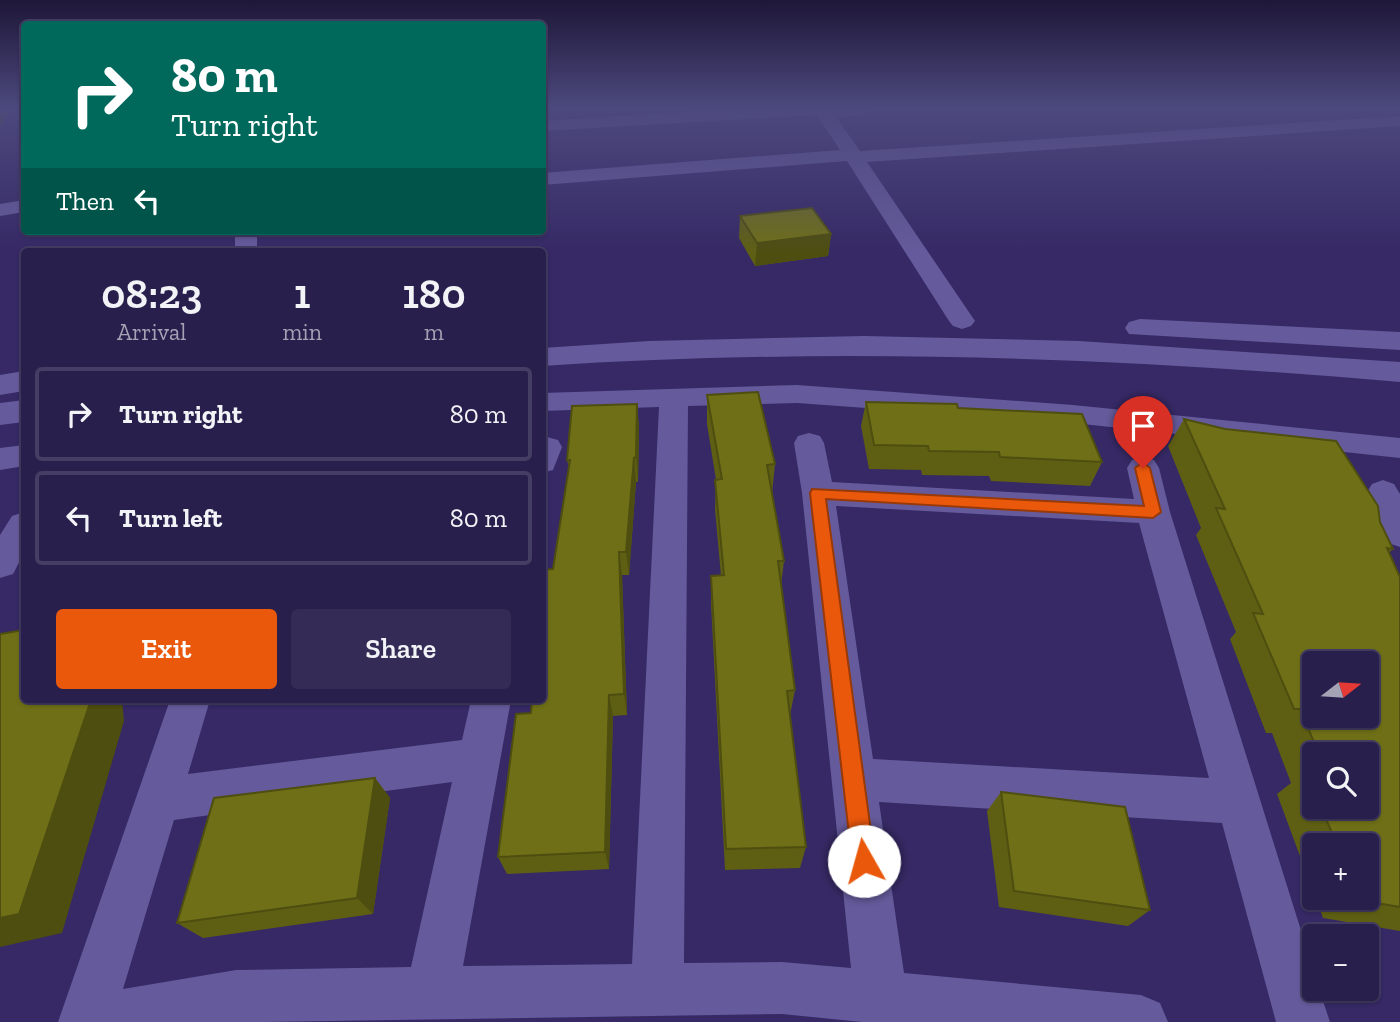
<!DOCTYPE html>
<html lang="en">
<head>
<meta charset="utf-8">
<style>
  :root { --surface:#281f4c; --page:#342c56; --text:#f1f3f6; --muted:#a5a2b5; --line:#443d64; --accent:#ea580c }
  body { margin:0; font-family:"Zilla Slab",serif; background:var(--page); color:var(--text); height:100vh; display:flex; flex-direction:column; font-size:26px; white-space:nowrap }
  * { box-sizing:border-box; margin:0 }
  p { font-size:23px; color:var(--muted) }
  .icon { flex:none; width:38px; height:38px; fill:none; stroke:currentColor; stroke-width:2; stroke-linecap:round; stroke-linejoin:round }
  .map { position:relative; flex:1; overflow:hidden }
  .panel { position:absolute; left:21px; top:248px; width:525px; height:455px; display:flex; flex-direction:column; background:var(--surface); border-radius:7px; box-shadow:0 2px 5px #0004,0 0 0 2px var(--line) }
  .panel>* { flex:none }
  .hud { position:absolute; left:21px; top:21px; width:525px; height:214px; border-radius:7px; box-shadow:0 2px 5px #0004,0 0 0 2px var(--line); background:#00695c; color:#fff; overflow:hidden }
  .needle { width:46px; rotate:73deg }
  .tools { position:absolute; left:1302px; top:651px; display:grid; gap:14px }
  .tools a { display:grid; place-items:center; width:77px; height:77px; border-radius:7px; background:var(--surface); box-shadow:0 2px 5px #0004,0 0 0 2px var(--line); font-size:35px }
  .pin { position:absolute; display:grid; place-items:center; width:60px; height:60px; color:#fff; margin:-72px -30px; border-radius:50% 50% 50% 0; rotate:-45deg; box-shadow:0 0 7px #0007 }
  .pin .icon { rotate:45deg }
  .me { position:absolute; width:77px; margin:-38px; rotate:353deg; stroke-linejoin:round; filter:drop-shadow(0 0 5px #0008) }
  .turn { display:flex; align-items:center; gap:24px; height:147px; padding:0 35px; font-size:32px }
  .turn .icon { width:91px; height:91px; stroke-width:2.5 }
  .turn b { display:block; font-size:49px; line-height:60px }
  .then { display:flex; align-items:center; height:66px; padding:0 35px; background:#0003; gap:14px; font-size:26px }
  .eta { display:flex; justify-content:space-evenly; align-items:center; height:119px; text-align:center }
  .eta b { font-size:42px; font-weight:600; line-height:49px }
  .action { display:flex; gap:14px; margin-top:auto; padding:14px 35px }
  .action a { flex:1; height:80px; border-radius:7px; background:var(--accent); color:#fff; font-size:28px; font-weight:600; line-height:80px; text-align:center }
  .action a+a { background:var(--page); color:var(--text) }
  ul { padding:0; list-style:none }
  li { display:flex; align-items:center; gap:21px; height:94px; margin:0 14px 10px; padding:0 21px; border:4px solid var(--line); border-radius:7px }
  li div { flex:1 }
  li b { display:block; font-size:26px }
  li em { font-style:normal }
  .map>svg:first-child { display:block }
</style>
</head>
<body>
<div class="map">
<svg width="1400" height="1022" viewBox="0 0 1400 1022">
  <rect width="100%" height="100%" fill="#362965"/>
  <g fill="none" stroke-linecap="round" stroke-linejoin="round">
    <!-- minor -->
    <path fill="#655a9b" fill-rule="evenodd" d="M720,110H872L864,115L836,117L860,151L1400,116V126L867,162L975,321L971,326L962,329L953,326L949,321L847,161L542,185V173L840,150L817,115L542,131V121Z
      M24,200V212L0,216V204Z
      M235,231H257V252H235Z
      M797,385L1073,405L1400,438V458L1073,423L797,403L688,406L684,963L782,962L851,968L802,493L794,443L798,436L809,433L820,436L824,443L832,482L1134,499L1127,468L1132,460L1143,457L1154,460L1159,468L1170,512L1314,972V989H1319L1330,1022H1276L1222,823L879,802L904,973L1141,995L1160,1003L1168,1022H862L782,1014L264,1022H58L170,700H210L188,774L462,740L471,700H511L463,966L632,964L659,407L542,411V393ZM836,506L1139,523L1209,778L873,759ZM452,782L411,967L236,970L123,989L174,820Z
      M547,437L558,440L562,447L553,470L542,473V438Z
      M24,445V466L0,470V448Z
      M1383,480L1394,484L1400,494V547L1388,543L1367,492L1372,484Z
      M24,512V553L13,574L0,578V535L12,516Z"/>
    <!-- tertiary -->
    <path fill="#655a9b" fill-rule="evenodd" d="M1140,319L1400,332V350L1129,334L1125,328L1129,322Z
      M864,336L1079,341L1400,362V382C1111,357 833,347 542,366V348L649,341Z
      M24,371V391L0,395V375Z
      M24,400V422L0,425V403Z"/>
  </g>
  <!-- wall -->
  <path fill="#5f5f14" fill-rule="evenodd" d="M740,216L831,234L828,256L755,266L739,238Z
    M707,395L775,464L772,494L784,561L781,585L795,690L790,715L806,847L800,868L725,870L711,604V576H721L715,509L716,480L707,424Z
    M866,402L958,408L1102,462L1090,486L991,481L989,476L922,475L921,470L869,469L861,426Z
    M637,404L639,428L638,482H636L629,575H622L627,715L613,716L609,869L507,874L498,857L531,713L569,468L567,460Z
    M1184,419L1380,522L1393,549L1389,553L1400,577V931L1323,918L1316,898H1367V845H1314V894L1277,794L1291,783L1272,733H1266L1230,639L1236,632L1196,535L1201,528L1168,446ZM1314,754H1367V807H1314Z
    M375,778L390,798L373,914L203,938L177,923Z
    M1001,792L1150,910L1128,926L999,907L987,811Z"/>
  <!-- shaded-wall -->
  <path fill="#4e4e10" d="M0,110H12L0,127Z
    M831,234L828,256L755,266L757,243Z
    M637,404L639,428L638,482L636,457Z
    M634,458L636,482L629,575L626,552Z
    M619,552L622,575L627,715L624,694Z
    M609,695L613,716L609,869L605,852Z
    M91,700H122L124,721L62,933L0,947V918Z
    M375,778L390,798L373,914L357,898Z"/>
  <!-- building -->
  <path fill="#6f6f17" stroke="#4e4e10" stroke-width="2" fill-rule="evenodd" d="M812,208L831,234L757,243L740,216Z
    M758,392L775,464L767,465L784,561H778L795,690L787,691L806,847L726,849L711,576L724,575L715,480L722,479L707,395Z
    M866,402L957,404L958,408L1082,414L1102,462L1000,457L999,452L929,451L928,446L874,445Z
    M637,404L636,457L634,458L626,552H619L624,694L609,695L605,852L498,857L516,714L531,713L532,700H542V570L553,569L570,460H567L572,406Z
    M1184,419L1225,429L1336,441L1378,506L1380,522L1393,549L1387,548L1400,577V907L1359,900L1358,898H1367V845H1337L1321,807H1367V754H1319L1300,709H1294L1253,613L1263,614L1216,508L1225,509ZM1314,663H1367V716H1314Z
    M24,630V700H91L19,914L0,918V634Z
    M1307,771L1314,772V789Z
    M375,778L357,898L177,923L214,798Z
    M1001,792L1125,807L1150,910L1014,891Z"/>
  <!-- sky -->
  <linearGradient id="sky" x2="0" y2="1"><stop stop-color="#1e1738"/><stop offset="0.43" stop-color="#4c497e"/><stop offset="1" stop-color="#4c497e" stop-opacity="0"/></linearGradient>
  <rect width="1400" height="253" fill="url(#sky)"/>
  <!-- route -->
  <path fill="#ea580c" stroke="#983908" stroke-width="2" d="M1143,462L1150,468L1161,512L1153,518L826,499L875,861L872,869L864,873L856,869L852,861L810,493L812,489L1144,506L1135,468Z"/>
</svg>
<div class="tools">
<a><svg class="needle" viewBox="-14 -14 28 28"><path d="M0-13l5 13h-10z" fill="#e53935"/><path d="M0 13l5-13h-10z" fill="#a5a2b5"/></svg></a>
<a><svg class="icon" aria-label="search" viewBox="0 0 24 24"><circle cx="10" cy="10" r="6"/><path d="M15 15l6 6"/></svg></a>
<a>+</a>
<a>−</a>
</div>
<div class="pin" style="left:1143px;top:468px;background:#d93025"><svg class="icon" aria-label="arrive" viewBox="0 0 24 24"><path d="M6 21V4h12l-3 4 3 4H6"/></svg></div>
<svg class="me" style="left:864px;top:861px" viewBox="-20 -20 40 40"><circle r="19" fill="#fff"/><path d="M0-13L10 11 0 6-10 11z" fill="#ea580c"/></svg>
<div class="hud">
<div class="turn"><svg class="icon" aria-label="right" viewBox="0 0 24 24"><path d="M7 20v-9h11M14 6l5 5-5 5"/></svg><div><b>80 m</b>Turn right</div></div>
<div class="then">Then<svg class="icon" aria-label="left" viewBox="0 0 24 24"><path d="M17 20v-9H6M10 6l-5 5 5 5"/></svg></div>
</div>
<section class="panel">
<div class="eta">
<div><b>08:23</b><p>Arrival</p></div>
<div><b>1</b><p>min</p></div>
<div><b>180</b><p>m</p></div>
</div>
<ul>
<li><svg class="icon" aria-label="right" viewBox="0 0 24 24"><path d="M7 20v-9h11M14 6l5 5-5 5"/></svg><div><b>Turn right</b></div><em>80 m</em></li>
<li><svg class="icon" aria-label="left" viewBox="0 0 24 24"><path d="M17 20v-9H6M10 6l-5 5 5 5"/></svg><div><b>Turn left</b></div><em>80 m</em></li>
</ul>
<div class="action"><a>Exit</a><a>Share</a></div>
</section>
</div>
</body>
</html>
